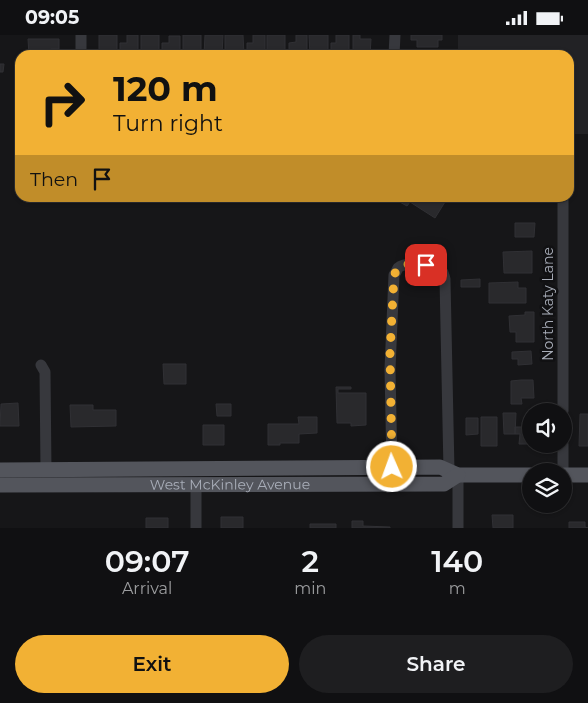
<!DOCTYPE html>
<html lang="en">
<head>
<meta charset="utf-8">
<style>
  :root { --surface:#101012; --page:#1e1e20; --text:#f1f3f6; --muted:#9c9d9f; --line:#303032; --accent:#f2b134 }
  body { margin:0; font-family:Montserrat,sans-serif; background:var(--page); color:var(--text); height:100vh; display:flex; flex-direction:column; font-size:19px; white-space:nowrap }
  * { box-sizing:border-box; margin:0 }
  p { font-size:16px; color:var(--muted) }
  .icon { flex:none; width:28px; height:28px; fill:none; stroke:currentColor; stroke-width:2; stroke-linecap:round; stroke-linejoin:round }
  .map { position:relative; height:493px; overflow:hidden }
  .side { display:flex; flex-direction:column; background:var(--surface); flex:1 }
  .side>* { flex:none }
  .top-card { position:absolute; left:15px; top:15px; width:559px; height:152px; border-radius:15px; box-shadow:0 1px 4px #0004,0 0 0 1px var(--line); background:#f2b134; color:#111; overflow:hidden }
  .controls { position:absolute; left:522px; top:368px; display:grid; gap:10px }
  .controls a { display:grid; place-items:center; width:50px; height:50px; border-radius:50%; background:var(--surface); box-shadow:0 1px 4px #0004,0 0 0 1px var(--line); font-size:25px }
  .pin { position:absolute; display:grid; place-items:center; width:42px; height:42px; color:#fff; margin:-21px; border-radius:10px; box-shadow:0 2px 8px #0006 }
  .me { position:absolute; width:55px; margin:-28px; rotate:358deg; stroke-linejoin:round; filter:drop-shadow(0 0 4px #0008) }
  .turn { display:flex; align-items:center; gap:18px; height:105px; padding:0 15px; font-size:22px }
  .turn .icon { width:65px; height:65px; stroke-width:2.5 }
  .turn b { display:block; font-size:35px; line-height:42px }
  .then { display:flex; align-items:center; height:48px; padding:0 15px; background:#0003; gap:10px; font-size:19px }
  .eta { display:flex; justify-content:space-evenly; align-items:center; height:85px; text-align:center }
  .eta b { font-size:30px; font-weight:600; line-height:35px }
  .cta { display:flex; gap:10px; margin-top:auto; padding:10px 15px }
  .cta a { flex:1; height:58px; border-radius:30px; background:var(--accent); color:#111; font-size:20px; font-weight:600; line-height:58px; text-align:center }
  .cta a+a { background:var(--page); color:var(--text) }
  .status { display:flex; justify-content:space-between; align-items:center; height:35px; padding:0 25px; background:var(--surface); direction:ltr }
  .status svg { height:14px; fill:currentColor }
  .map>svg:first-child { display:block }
</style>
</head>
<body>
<div class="status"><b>09:05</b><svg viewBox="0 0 49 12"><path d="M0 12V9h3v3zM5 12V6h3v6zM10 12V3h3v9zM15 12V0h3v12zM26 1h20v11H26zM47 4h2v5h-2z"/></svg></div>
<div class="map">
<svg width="588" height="493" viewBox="0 0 588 493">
  <rect width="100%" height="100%" fill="#161618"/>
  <!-- built -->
  <path fill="#222225" d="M458,0H588V99H569V20H458Z"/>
  <!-- building -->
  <path fill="#29292c" stroke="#303034" d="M99,0H117V20H99Z
    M127,0H138V20H120V8H127Z
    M141,0H159V20H141Z
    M183,0H201V20H183Z
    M205,0H223L222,20H204Z
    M225,0H243L244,20H225Z
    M253,0H265V20H247V8H253Z
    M267,0H285V20L267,19Z
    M296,0H307V20H289V8L296,7Z
    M309,0H328V20H310Z
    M336,0H349V20H331V8H336Z
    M353,0H360V4H371L370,20H353Z
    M411,0H442V5H438V12H417V5H411Z
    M169,1H180V20H162V8H169Z
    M28,4H59V14H51V20H29Z
    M415,15H446V20H415Z
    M0,29H4L3,37H0Z
    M398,162H440L442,164V162H454V167H445L435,183L410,167L407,171L396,165Z
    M515,188H535L534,202H515Z
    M532,216V238H504L503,217Z
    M480,244V252H461V245Z
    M518,247V253H526V268H489V248Z
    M525,277H534V307H516V297H510L509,281L525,280Z
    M531,316L532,329L518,330V324H512V317Z
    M163,329H186V349H164Z
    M521,345H533L534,363H521L522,369H511V346Z
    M336,352H351V354H338V358H366V390L351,391V388H337Z
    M18,368L19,391H0L1,369Z
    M216,369H231V381H217Z
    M70,370H93V375H116V391L71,392Z
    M503,378H516L515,399H504Z
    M580,379H588V411H579Z
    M298,382H317V398L299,399V408H280V410H268V389H299Z
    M481,382H497V411H481Z
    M466,383H478V399L466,400Z
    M203,390H224V410H203Z
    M515,392H531V409H538H519L520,399H515Z
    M492,480H513V493H493Z
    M221,482H243V493H221Z
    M146,483H168V493H146Z
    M352,486H363V491L390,492V493H352Z
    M569,487H585V492L588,493H569Z
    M310,489H336V493H310Z"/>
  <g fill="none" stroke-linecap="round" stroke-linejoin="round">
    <!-- minor -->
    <path stroke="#37383d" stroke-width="11" d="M81,0V20
      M394,20L395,0
      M41,330L45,337L46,435
      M563,376V162
      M392,432L390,334L394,240C395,239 398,233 398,233C405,226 437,228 442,236C444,238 444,241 445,244L449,436
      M563,436V409
      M458,440V493
      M196,450V493"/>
    <!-- major -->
    <g stroke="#53555c" stroke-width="15">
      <path d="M0,435L440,432L458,440H531"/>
      <path d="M564,440H588"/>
      <path id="s1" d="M0,450L444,449L458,440"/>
    </g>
  </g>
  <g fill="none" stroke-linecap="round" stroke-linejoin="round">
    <!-- route -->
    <path stroke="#f2b134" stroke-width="9" stroke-dasharray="0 16.2" d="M392,432L390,318L394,240C401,226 412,229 426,230"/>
  </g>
  <g text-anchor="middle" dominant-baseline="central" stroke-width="5" stroke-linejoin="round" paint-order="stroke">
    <!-- street labels -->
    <g font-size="14" fill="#a8adb8" stroke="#111113">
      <text transform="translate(548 269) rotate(-90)">North Katy Lane</text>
      <text stroke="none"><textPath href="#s1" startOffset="230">West McKinley Avenue</textPath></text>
    </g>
  </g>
</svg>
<div class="controls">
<a><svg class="icon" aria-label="sound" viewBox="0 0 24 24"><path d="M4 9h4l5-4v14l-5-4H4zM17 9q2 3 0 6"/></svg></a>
<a><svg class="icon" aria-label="layers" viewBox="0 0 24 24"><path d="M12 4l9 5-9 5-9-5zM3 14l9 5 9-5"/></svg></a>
</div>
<div class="pin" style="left:426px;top:230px;background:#d93025"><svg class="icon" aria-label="arrive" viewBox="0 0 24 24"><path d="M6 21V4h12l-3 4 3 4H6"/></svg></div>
<svg class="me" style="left:392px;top:432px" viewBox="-20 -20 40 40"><circle r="17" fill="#f2b134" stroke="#fff" stroke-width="3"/><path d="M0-11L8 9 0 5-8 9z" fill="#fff"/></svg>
<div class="top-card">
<div class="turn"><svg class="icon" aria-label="right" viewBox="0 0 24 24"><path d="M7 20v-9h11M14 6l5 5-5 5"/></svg><div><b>120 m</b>Turn right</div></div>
<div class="then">Then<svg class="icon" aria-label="arrive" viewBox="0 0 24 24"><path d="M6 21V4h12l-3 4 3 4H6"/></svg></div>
</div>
</div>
<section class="side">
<div class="eta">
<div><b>09:07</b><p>Arrival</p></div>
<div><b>2</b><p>min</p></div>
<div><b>140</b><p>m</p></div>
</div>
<div class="cta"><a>Exit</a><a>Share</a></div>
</section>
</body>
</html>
